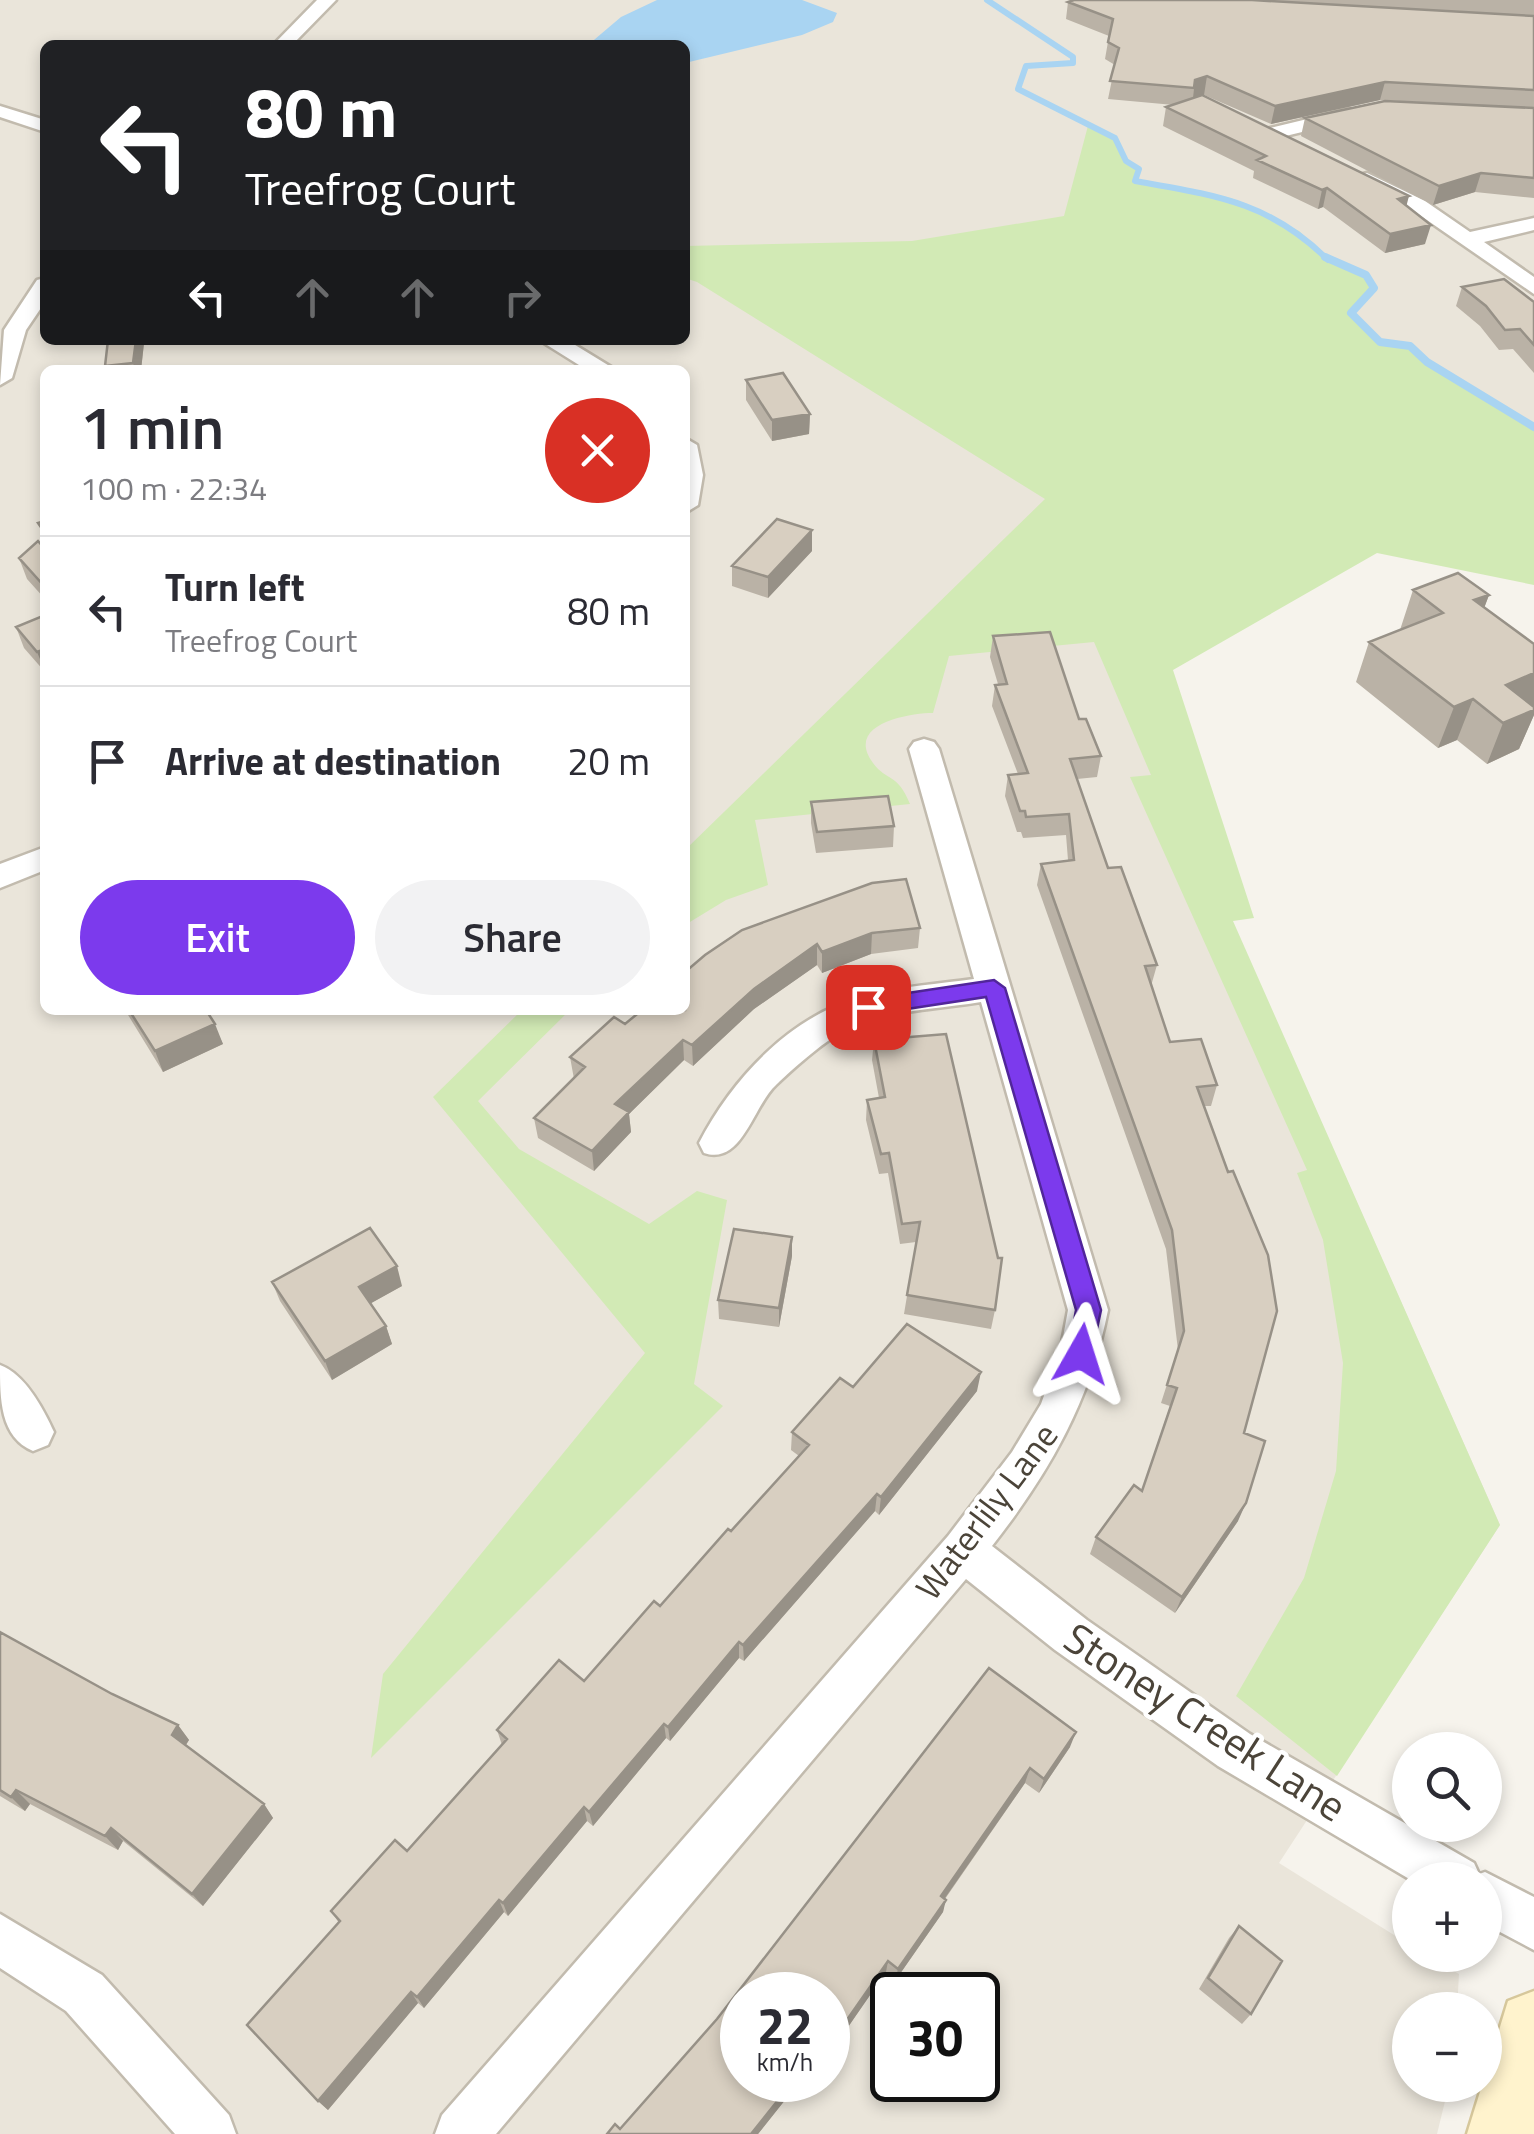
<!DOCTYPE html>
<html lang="en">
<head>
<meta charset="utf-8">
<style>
  :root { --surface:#fff; --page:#f2f2f3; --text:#2b2b33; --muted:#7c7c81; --line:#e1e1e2; --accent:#7c3aed }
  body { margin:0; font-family:"Titillium Web",sans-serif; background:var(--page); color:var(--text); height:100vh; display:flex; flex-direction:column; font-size:38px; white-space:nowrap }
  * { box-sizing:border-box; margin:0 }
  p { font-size:32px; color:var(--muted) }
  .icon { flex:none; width:55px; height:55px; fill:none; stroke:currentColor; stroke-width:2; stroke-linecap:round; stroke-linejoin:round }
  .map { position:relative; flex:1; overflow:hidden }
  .drawer { position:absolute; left:40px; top:365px; width:650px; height:650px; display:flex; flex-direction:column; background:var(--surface); border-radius:15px; box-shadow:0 5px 15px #0003 }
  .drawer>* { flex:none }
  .banner { position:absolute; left:40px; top:40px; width:650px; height:305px; border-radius:15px; box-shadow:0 5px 15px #0003; background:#202124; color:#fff; overflow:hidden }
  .buttons { position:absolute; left:1392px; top:1732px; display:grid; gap:20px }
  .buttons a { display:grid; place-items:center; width:110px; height:110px; border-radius:50%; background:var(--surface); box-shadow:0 5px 15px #0003; font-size:50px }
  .speed { position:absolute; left:720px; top:1972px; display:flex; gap:20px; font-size:50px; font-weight:700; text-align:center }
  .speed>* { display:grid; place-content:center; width:130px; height:130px; border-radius:50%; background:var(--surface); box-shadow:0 5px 15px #0003; line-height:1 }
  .speed small { font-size:25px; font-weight:400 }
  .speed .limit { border:5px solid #111; border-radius:15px; background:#fff; color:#111 }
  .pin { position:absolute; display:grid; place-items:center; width:85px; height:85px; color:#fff; margin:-42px; border-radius:20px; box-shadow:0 5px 15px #0006 }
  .me { position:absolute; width:110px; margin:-55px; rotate:6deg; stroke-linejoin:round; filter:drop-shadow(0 0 8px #0008) }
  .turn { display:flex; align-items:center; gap:35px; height:210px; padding:0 40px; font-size:45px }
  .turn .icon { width:130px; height:130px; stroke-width:2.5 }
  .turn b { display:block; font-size:70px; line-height:85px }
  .lanes { display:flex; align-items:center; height:95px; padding:0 40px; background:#0003; justify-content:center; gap:50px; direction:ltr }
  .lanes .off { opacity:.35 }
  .round { display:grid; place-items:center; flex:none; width:105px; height:105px; border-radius:52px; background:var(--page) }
  .overview { display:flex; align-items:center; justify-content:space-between; height:170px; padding:0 40px }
  h1 { font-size:60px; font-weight:600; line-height:75px }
  .action { display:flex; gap:20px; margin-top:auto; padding:20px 40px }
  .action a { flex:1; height:115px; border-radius:60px; background:var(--accent); color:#fff; font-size:40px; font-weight:600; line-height:115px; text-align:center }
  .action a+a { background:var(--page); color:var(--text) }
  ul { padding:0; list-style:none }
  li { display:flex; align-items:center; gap:30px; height:150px; padding:0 40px; border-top:2px solid var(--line) }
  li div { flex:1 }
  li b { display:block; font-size:38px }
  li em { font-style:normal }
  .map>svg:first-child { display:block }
</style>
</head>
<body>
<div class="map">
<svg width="1534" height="2134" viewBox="0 0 1534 2134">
  <rect width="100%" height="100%" fill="#f6f3ec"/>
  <!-- residential -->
  <path fill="#eae5da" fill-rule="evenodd" d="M0,0H1534V464L1061,495L1232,921L1500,1525L1279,1863L1410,1945V1955H1427L1459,1974L1457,2010H1410V2085H1449L1437,2134H0ZM45,45H685V340H45ZM45,370H685V1010H45ZM742,1995H828V2080H742ZM892,1995H978V2080H892Z"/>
  <!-- green -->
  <path fill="#d2eab5" d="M1089,122L1115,138L1126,161L1139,169L1136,181L1231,198L1299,231L1329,261L1366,275L1374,288L1352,313L1379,342L1410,346L1427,362L1534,427V585L1377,553L1173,670L1254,918L1233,921L1500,1525L1337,1776L1236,1696L1304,1578L1336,1471L1343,1363L1323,1240L1297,1173L1307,1170L1130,777L1151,775L1094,642L949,656L933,713C909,713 844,724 873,763C887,782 897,772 910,804L755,820L768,885L726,900L685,925V850L1045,499L697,282L685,278V246L912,241L1064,216Z
    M522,1010H570L478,1101L519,1149L649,1224L697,1191L727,1200L694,1384L723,1406L371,1758L383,1674L645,1353L433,1097Z"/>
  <!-- water -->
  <path fill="#a9d4f2" d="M657,0H802L837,13L833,22L802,35L685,63V45H588L621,17Z"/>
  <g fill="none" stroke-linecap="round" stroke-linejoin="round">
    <!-- stream-far1 -->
    <path stroke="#a9d4f2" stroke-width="6" d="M987,0L1073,57V63L1026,66L1018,89L1115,138L1126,161L1139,169L1135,181C1213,195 1269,201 1328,260"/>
    <!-- stream -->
    <path stroke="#a9d4f2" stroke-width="8" d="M1325,257L1366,275L1374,288L1351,313L1380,342L1410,346L1427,362L1534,427"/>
    <defs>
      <path id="minor" d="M317,0H336L292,45H273Z
        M0,106L45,120V132L0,117Z
        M1349,109L1356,111V119L1269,140L1259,134L1262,130Z
        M1367,173L1425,201L1470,232L1534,218V230L1484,242L1534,277V294L1411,209L1360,183V175Z
        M45,278V302L26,330L12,378L0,385L4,330L37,280Z
        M539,340H567L616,370H587Z
        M685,438L697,445L703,475L698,505L685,513Z
        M924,739L934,742L939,749L1108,1310C1090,1402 1049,1473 992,1546L1087,1620L1250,1734L1474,1863L1479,1874L1485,1872L1534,1897V1950L1485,1924V1880H1411L1218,1766L1055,1650L966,1579L496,2134H435L442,2115L948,1536L1012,1452L1041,1404L1061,1348L1068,1310L981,1002C939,1009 890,1010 851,1027C826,1039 796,1066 776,1085C753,1106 742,1166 704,1153L699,1143C733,1077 793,1013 868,995C902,986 939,984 974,979L909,749L914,742Z
        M45,847V870L0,888V864Z
        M0,1365C25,1374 43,1408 54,1432L48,1445L33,1451C0,1437 0,1399 0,1365Z
        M0,1914L102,1975L229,2115L236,2134H175L66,2011L0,1968Z"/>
      <path id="secondary" d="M1534,1991V2134H1467L1508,2001Z"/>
    </defs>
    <!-- minor casing -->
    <use href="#minor" stroke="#c2bbae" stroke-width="5"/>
    <!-- secondary casing -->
    <use href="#secondary" stroke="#d6c79b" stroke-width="5"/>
    <!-- minor -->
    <use href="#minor" fill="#fff" fill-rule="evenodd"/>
    <!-- secondary -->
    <use href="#secondary" fill="#fff3cd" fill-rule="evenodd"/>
  </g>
  <!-- wall -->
  <path fill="#bab2a6" d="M1254,0H1534V198L1475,192L1433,205L1301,136L1305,118L1518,107L1380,100L1271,124L1204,95L1193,98L1406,206L1425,244L1385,253L1323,207L1318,209L1253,178L1254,171L1163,126L1166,107L1174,105L1108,99L1115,65L1105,59L1109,36L1066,19L1068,2Z
    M1462,287L1534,302V373L1513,349L1499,350L1480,326L1456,306Z
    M144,343L141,370H106L105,366Z
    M746,380L810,414L809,434L772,441L746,400Z
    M45,549V599L27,579L19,558Z
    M812,551L768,598L732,586V566Z
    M1413,590L1489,595L1484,608L1534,644V715L1519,749L1487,764L1457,740L1438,748L1356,682L1369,642L1400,630Z
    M45,615V672L24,648L16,627Z
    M993,636L1079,719L1101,756L1097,777L1077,779L1108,868L1157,965L1151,986L1170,1042L1217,1085L1211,1106H1204L1244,1433L1238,1521L1175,1613L1090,1554L1096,1537L1142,1490L1170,1406L1161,1403L1178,1350L1166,1249L1037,885L1041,864L1068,860L1066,835L1023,838L1021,832H1017L1005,796L1008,775L1018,774L992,706L995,685L998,684L990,657Z
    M811,802L894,826L893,847L816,853L811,823Z
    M920,928L918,948L871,954L822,973L817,965L754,1009L693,1066L684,1060L629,1114L631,1132L594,1171L538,1138L534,1118L574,1079L570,1057L625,1024L705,955Z
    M125,1010H206L223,1044L163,1072Z
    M874,1040L995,1310L991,1329L904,1314L916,1242L900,1244L888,1173L879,1174L866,1120L867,1100L879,1098L872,1060Z
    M792,1256L779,1327L719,1319L718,1300Z
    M272,1282L402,1286L371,1303L386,1326L392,1344L332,1380L280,1301Z
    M853,1387L977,1391L879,1515L875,1511L744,1661L739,1658L670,1741L666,1738L593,1826L587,1821L508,1916L504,1912L424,2008L418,2003L328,2110L318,2101L339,1923L331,1911L407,1851L502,1745L497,1730L584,1681L660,1606L731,1531L799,1456L791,1450L792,1432Z
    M0,1632L112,1694L178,1725L189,1740L186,1745L264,1804L273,1818L203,1906L123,1841L118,1850L30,1804L25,1811L0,1796Z
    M989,1668L1070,1747L1039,1793L1025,1783L945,1899L943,1912L895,1981L886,1972L828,2056V1995L801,2080L758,2134H607L620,2129L717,2019Z
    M1239,1926L1251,2014L1242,2024L1199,1989L1229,1938Z"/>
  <!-- shaded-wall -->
  <path fill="#979187" d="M1207,76L1204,95L1193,98L1195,80Z
    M1385,82L1380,100L1271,124L1275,106Z
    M1481,173L1475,192L1433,205L1439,186Z
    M1327,188L1323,207L1318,209L1322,190Z
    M1409,196L1404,215L1398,199Z
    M1431,225L1425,244L1385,253L1390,234Z
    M136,340H143L144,343L141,370H135L133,363Z
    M810,414L809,434L772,441V420Z
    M812,530V551L768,598V577Z
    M1489,595L1474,635V600Z
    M45,649V671L37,652Z
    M1534,673V707L1506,685Z
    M1473,699L1457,740L1438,748L1454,707Z
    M1534,710V715L1519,749L1487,764L1503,723Z
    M872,933L871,954L822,973V952Z
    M817,944V965L754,1009L693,1066L692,1045L754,989Z
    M215,1024L223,1044L163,1072L155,1051Z
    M683,1040L684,1060L629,1114L631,1132L594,1171L592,1151L615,1104Z
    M792,1237V1256L779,1327V1308Z
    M397,1266L402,1286L366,1306L359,1287Z
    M386,1326L392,1344L332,1380L325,1361Z
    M981,1372L977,1391L879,1515L881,1497Z
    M877,1494L875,1511L744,1661L743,1645Z
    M1246,1503L1238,1521L1175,1613L1182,1597Z
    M739,1642V1658L670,1741L668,1727Z
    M664,1724L666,1738L593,1826L589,1812Z
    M178,1725L189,1740L183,1749L172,1735Z
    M1076,1732L1070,1747L1039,1793L1044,1779Z
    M1030,1768L1025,1783L938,1908L941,1896Z
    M16,1790L30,1804L25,1811L11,1797Z
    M264,1804L273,1818L203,1906L192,1894Z
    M584,1807L587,1821L508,1916L503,1903Z
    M111,1828L123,1841L118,1850L105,1836Z
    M499,1900L504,1912L424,2008L417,1997Z
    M946,1900L943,1912L895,1981L898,1969Z
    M888,1961L886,1972L828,2056V2047Z
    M411,1992L418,2003L328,2110L318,2101Z
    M794,2080H801L758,2134H751Z"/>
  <!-- building -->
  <path fill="#d8cfc1" stroke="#979187" stroke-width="2.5" d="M1074,0H1252L1534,16V90L1385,82L1275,106L1207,76L1195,80L1194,88L1110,81L1119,48L1108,42L1113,19L1068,2Z
    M1202,95L1409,196L1398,199L1431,225L1390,234L1327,188L1322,190L1257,160L1266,156L1166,107Z
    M1385,101L1534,108V178L1481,173L1439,186L1305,118Z
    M1504,279L1534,302V345L1520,329L1505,330L1486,306L1462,287Z
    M108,340H136L133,363L105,366Z
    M783,373L810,414L772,420L746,380Z
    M777,519L812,530L768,577L732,566Z
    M45,521V533L38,523Z
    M38,541L45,549V587L19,558Z
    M1458,573L1489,595L1474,600L1534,644V673L1506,685L1534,707V710L1503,723L1473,699L1454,707L1369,642L1443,613L1413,590Z
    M45,615V649L37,652L16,627Z
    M1050,632L1079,719H1086L1101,756L1070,759L1108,868L1121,867L1157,965L1145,966L1170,1042L1201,1039L1217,1085L1197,1087L1228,1172L1233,1171L1268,1255L1277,1311L1244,1433L1265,1441L1246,1503L1182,1597L1096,1537L1134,1485L1142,1491L1177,1388L1167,1385L1184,1331L1172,1230L1041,864L1074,860L1069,814L1026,817L1025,811H1020L1008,775L1028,773L995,685L1007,684L993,636Z
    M888,796L894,826L817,832L811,802Z
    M906,879L920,928L872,933L822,952L817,944L754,989L692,1045L683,1040L615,1104L629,1112L592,1151L534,1118L585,1067L570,1057L614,1017L625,1024L642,1010H685V972L705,955L742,930L872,883Z
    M129,1010H206L215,1024L155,1051Z
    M946,1034L998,1258H1002L995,1310L907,1295L920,1222L902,1224L889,1153L881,1154L867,1100L885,1097L874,1040Z
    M370,1228L397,1266L359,1287L386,1326L325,1361L272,1282Z
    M734,1229L792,1237L779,1308L718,1300Z
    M907,1324L981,1372L881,1497L877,1494L743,1645L739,1642L668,1727L664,1724L589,1812L584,1807L503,1903L499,1900L417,1997L411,1992L318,2101L247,2025L340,1921L331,1911L395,1840L407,1851L507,1739L497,1730L559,1660L584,1681L654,1601L660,1606L728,1529L731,1531L809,1445L792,1432L840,1378L853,1387Z
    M0,1632L112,1694L178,1725L172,1735L264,1804L192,1894L111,1828L105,1836L16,1790L11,1797L0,1790Z
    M989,1668L1076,1732L1044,1779L1030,1768L941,1896L946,1900L898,1969L888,1961L828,2047V1995H742V2080H794L751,2134H607L615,2124L620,2129L717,2019Z
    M1239,1926L1282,1961L1251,2014L1208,1978Z"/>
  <!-- route -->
  <path fill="#7c3aed" stroke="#51269a" stroke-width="2.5" d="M994,980L1005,988L1101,1310L1090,1362L1081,1365L1072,1362L1068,1354L1076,1310L986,997L868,1015L857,1007L868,999Z"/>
  <g text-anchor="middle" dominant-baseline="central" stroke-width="9" stroke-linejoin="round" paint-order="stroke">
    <!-- street labels -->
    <g font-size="35" fill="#4b4439" stroke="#fff">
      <text transform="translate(986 1511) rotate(-53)">Waterlily Lane</text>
    </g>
    <!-- near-street labels -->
    <g font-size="42" fill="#4b4439" stroke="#fff">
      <text transform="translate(1206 1721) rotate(33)">Stoney Creek Lane</text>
    </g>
  </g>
</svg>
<div class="buttons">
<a><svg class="icon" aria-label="search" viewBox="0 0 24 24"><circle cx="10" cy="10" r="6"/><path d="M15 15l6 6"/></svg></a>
<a>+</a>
<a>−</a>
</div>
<div class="speed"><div>22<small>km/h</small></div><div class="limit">30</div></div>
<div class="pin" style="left:868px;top:1007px;background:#d93025"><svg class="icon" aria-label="arrive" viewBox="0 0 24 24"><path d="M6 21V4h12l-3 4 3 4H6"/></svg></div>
<svg class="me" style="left:1081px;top:1354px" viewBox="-20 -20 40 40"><path d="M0-17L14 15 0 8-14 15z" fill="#7c3aed" stroke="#fff" stroke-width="4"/></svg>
<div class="banner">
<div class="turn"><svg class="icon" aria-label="left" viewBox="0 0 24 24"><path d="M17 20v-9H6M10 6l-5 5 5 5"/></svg><div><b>80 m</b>Treefrog Court</div></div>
<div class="lanes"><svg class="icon" aria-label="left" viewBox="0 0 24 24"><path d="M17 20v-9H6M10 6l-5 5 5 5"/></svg><svg class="icon off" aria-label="ahead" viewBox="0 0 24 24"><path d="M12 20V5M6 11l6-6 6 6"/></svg><svg class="icon off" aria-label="ahead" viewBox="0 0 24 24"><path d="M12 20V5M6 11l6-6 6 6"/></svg><svg class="icon off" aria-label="right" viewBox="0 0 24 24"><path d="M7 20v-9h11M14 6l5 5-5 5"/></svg></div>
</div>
<section class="drawer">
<div class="overview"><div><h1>1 min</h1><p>100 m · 22:34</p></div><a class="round" style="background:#d93025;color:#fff"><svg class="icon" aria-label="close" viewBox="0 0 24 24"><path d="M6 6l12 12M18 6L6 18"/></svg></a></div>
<ul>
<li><svg class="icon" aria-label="left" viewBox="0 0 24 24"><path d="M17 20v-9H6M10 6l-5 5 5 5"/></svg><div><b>Turn left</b><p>Treefrog Court</p></div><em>80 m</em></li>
<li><svg class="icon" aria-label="arrive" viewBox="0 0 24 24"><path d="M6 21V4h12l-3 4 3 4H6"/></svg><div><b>Arrive at destination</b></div><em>20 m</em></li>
</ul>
<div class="action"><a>Exit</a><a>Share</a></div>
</section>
</div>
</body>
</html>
